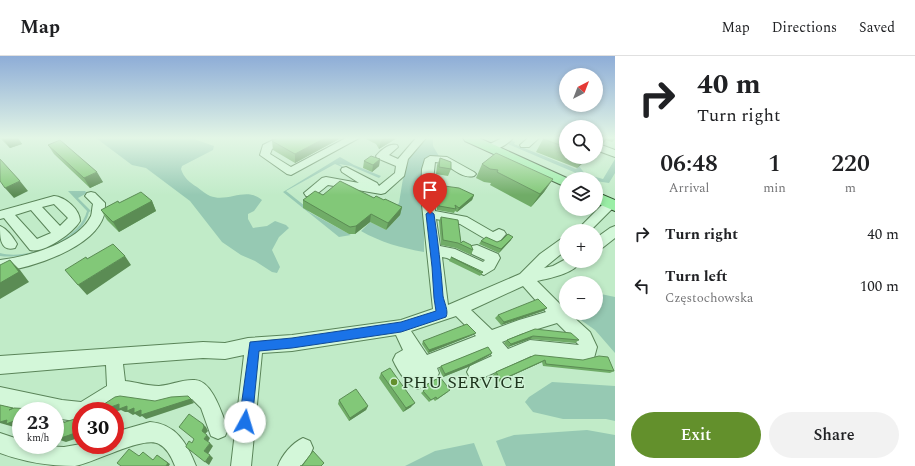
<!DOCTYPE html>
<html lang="en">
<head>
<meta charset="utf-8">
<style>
  :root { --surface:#fff; --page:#f2f2f2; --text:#202124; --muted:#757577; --line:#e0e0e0; --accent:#63902c }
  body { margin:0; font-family:Spectral,serif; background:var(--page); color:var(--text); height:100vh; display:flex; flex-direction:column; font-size:15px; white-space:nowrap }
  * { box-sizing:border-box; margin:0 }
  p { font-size:13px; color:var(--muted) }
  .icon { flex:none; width:22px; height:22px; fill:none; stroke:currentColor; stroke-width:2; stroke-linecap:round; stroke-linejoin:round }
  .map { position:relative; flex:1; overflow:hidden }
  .sheet { display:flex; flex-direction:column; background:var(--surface); width:300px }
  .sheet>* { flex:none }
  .banner { background:#fff; color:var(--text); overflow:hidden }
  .needle { width:26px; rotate:42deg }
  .fabs { position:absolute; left:559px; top:12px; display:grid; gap:8px }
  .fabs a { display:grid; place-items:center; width:44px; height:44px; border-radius:50%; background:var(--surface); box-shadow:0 2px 6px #0003; font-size:20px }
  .speed { position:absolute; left:12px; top:346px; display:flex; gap:8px; font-size:20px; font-weight:700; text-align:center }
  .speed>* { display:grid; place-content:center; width:52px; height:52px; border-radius:50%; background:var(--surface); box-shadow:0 2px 6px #0003; line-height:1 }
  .speed small { font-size:10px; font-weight:400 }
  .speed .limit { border:6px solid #d22; background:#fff; color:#111 }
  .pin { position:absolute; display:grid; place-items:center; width:34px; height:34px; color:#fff; margin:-41px -17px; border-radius:50% 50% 50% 0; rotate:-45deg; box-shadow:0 0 4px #0007 }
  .pin .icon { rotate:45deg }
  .me { position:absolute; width:44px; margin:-22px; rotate:6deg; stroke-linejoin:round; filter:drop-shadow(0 0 3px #0008) }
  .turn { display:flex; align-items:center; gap:14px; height:84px; padding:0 16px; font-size:18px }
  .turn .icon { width:52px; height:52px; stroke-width:2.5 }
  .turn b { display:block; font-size:28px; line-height:34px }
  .eta { display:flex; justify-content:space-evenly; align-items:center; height:68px; text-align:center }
  .eta b { font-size:24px; font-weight:600; line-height:28px }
  .cta { display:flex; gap:8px; margin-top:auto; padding:8px 16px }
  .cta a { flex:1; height:46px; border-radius:24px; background:var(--accent); color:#fff; font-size:16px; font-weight:600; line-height:46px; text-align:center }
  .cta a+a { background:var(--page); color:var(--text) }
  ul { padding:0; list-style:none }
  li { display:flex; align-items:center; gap:12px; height:52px; padding:0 16px }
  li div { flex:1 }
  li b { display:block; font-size:15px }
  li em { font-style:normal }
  header { display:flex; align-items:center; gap:24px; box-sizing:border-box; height:56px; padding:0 20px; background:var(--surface); border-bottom:1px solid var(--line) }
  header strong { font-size:19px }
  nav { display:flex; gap:22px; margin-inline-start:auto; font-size:14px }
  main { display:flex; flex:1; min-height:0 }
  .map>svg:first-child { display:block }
</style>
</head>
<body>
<header>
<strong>Map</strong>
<nav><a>Map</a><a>Directions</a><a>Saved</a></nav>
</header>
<main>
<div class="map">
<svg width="615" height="410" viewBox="0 0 615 410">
  <rect width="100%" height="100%" fill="#c1ebc8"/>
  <!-- green -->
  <path fill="#96c9b3" d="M96,82H191L214,90L213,94L182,110L181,113C184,122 189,126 197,131C201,134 206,138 210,140C228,147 246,130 262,144L254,155L248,158V163L253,172L267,170L275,165L286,169L289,172L279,181L272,194L280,211L277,217L272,216L255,205L241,199L222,186L190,145L146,112L132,109Z
    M425,82H433V90L440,102L437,101L424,132V196C401,192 380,186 361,175L370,166L386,174L400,159L392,155L399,147L406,104Z
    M511,84L515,86L514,88L576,113L579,110L585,118L603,123L615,103V117L609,127L596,125V123H590L508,88Z
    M340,101L354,109L381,120L379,122L351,110L339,108L345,112L341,115L339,114L342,111L335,108L286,135L305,150L309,156L351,179L339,181L283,136Z
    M68,135H85L87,137L78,142L91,155L89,156C82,187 28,204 0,200V197C27,205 80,184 87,155Z
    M596,237L615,241V297L595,274L571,257H596Z
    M552,326L615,330V365L606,363H563L533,356L525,346L529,341Z
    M587,374L615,379V410H506L496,385L514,379Z
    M474,387L483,410H405L435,395Z"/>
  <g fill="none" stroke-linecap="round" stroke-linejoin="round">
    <defs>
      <path id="minor" d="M277,82H290L272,93L270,98L291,111L346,82H359L291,119L287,118L260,99L263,89Z
        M416,82H426L408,103L404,120L385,137L381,138L328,129C321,134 315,142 306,140L304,137L322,122L326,121L359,127L342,116L341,114L342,112L346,111L377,127L379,130L395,117L396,110L377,102L376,100C381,94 389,87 397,89L398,91L389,99L398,103Z
        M502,82H513C507,89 496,96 486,94L485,92L486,90Z
        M528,82H539L529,91H521L520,89Z
        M596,87L615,94V101L596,94Z
        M430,100L447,101L474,116L476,118L474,120C460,124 449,106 435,106L433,125L435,155L467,161L493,176L499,173L504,175L506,178L499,186L494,188L460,168L436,163L440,190L455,193L483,206L485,204L472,198L470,194L472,190L477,189L498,198L500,202L494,213L484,219L447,202L442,201L448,249L520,218L540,198L561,183L566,182V194L544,212L553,210L566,203V205H581C574,218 550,222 537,225L566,254V257H569L590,276L597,291L594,302L579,305L531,300L476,325L470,322L467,316L470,310L492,300L486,292L437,312L439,317L436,323L418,333C407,329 398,315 393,304L396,298L403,294L396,279L292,295L262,297L251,410H231L244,299L225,303L203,302L123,308L125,325C136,326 147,330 159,330C171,329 183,323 195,324C213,325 222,359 228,373L225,380L218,383L211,380L201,352L192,343L175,344L160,348L126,343L120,344L104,355H81V366L55,362V355H25L0,349V331L62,344L81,346L107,330L106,309L0,318V300L203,286L225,287L248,282L292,279L401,264L433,253L421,139L422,113L425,103ZM523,230L546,256L519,264L492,274L471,254ZM456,260L476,280L427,299L411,275ZM557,267L579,289L530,284L508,293L502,286L521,278Z
        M91,136L95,137L105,147C105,151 105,155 104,159C94,193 30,212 0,216V204C27,201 78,187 91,160C92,157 92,152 93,148L85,140L87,137Z
        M54,140C65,141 80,153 80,165C73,177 44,198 30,194L4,162L0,163V155ZM54,148L68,162L60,170L42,151ZM31,154L51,177L37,183L15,159Z
        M610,144L614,145V151L590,175H576L606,145Z
        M0,170C7,173 13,181 17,188L15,192C0,196 0,181 0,170Z
        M615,170V182L601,193L596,194V182L610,172Z
        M150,366C176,368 187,387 196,410H175C172,402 167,392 159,388C144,379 94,407 75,410C49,410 24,406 0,397V377L21,384V389L64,391L81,388V389H115V376Z
        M303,382L310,385L313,392L310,399L301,410H278C282,399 292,387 303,382Z"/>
      <path id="major" d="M463,82H479L569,123H566V131L465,85Z
        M596,136L615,144V155L596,147Z"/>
    </defs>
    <!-- minor casing -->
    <use href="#minor" stroke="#5a8459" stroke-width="2"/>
    <!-- major casing -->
    <use href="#major" stroke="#30522e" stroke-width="2"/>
    <!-- minor -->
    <use href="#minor" fill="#d3f7d9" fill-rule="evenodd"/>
    <!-- major -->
    <use href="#major" fill="#9aeea6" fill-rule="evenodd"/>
  </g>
  <!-- wall -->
  <path fill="#70ac67" d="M0,82H18L22,88L10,92Z
    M341,82L295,107L273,94L272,85Z
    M364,82H397L379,93L376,88Z
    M566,82V101H590L577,112L536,96L543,83Z
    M596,82H615V83L612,86L606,84L603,88H602L596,95Z
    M48,89L103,126L90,132L54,98Z
    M440,102L451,113L448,120L436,118L437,109Z
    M380,103L379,110L372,116L363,112L364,105Z
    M482,108L553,123L544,136L531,151L490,129L491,127L484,126L476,122Z
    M437,129L474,139L472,144L457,156L455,155L454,157L437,154L435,134Z
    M374,142L384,144L402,151L400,159L386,174L370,166L355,178H349L303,152V144Z
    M152,145L156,155L119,176L107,164L101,154L119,147Z
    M441,161L461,187L473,194L471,199L456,192L441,189L439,165Z
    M511,184L499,197L479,188L481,185L497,186Z
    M451,201L483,216L480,220L449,205Z
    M547,252L543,255L501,269L495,262L498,259Z
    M535,273L579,284L575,287L530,283L508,291L504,287L507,284Z
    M473,279L428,297L422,288L423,285Z
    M490,299L468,311L443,321L439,313L441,310Z
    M535,299L614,315L610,317L543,310L542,306L498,326L493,319L496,316Z
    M381,317L411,351L403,356L379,322Z
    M426,329L448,336L435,345L433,343L429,346L421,337L426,333L424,331Z
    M339,344L368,350L366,354L349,365L338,348Z"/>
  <!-- shaded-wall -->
  <path fill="#5b8c54" d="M2,82H18L22,88L10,92Z
    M325,82H341L295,107V98Z
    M384,82H397L379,93L381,84Z
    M606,83L596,95V91Z
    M585,101H590L577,112Z
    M380,103L379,110L372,116L373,109Z
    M97,116L103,126L90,132L84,122Z
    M553,123L544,136L531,151L540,138Z
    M20,125L28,135L14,142L5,132Z
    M474,139L472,144L457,156L459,152Z
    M152,145L156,155L119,176L113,166Z
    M402,151L400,159L386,174L388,167Z
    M371,158L370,166L355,178L356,170Z
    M513,181L511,184L499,197L501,193Z
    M125,200L131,209L87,239L78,229Z
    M10,204L20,214L29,226L0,243V227Z
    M547,252L543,255L501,269L504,266Z
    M476,277L473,279L428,297L429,294Z
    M533,280L530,283L508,291L511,288Z
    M492,297L490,299L468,311L443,321L445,318Z
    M545,304L542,306L498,326L501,324Z
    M191,343L194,347L146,363L142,360L140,361L135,358L133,359L128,356H125L121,354L115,356V355H100L119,348L141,354Z
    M415,347L411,351L403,356L406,352Z
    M368,350L366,354L349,365L350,362Z
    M32,353L37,355H32Z
    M0,362L21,367V373L0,367Z
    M55,362L68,367L67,372L55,367Z
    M203,368L206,371L208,375L205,378L202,375Z
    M81,375V381L66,386L60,384L59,385L58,389L55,388V380Z
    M207,379L210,382L208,386L204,383Z
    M210,387L213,390L208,398L204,395Z
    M157,399L170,408L169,410H166Z
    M210,399L213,402L209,409L205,406Z"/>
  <!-- building -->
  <path fill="#82c878" stroke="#5b8c54" d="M278,82H325L295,98L272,85Z
    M544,82H566V91L543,83Z
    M596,82H605L606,83L596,91Z
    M60,84L97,116L84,122L48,89Z
    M496,97L553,123L540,138L497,116L498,114L490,113L482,108Z
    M371,100L380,103L373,109L364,105Z
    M440,102L451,106V113L439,111Z
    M0,103L20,125L5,132L0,125Z
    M340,125L374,142L376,140L384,144L385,143L402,151L388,167L371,158L356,170L350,171L303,144L315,135L323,139Z
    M437,129L459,132L474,139L459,152L455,149L456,153L439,150Z
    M141,136L152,145L113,166L101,154L118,145L119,147Z
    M441,161L458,164L461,187L463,185L471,189L473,194L458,187L443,184Z
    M508,178L513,181L501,193L481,185L486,181L497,186L502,184Z
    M113,188L125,200L78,229L65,214L86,201L87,203Z
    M451,201L483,216L482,217Z
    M10,204L19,216L0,227V209Z
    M538,243L547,252L504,266L498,259Z
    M467,268L476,277L429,294L423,285Z
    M535,273L571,277L579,284L533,280L511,288L507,284Z
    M488,291L492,297L470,308L445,318L441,310Z
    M535,299L583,304L599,300L608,301L614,315L546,308L545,304L501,324L496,316Z
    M390,312L415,347L406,352L381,317Z
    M440,321L450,334L437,343L436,341L431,344L423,335L428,331L426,329Z
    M356,333L368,350L350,362L339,344Z
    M120,340L155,345L171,341L188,340L191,343L141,359V354L134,357V352L127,355V350L119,353V348L100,355H84L89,353L98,352L115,341Z
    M0,349L13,352L9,354L14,352L32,353V355H21V367L13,370L14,365L6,368L7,364L0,366Z
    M189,358L203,368L204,371L202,375L207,379L204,383L210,387L204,395L210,399L205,406L186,391V390L189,385L192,387L194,383L179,371Z
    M81,361V375L58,383V379L55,380V365L60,363L59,368Z
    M129,393L139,400L143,396L153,404L157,399L168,407L166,410H121L117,407Z
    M313,395L324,407L321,410H300H302Z"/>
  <!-- sky -->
  <linearGradient id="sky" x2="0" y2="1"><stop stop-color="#8eadd7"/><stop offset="0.59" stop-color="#e3f6e6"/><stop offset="1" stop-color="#e3f6e6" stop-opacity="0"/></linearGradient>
  <rect width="615" height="139" fill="url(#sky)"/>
  <!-- route -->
  <path fill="#1a73e8" stroke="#114b97" d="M430,155L434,158C438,185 441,212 443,240C444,246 449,255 446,261L401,276L292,292L259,295L252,366L250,371L245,373L241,371L239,366L250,286L292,282L401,266L436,255L434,242L432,211L426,158Z"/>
  <!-- markers -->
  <circle fill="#63902c" stroke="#d0f3d6" stroke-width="1.5" cx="394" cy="326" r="4"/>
  <g text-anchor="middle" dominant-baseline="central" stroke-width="3" stroke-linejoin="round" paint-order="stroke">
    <!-- near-poi labels -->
    <g font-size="18" fill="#1e341d" stroke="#d0f3d6" text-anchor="start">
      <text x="402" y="326">PHU SERVICE</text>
    </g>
  </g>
</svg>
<div class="fabs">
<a><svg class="needle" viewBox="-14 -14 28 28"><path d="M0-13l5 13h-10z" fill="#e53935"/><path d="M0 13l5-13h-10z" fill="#757577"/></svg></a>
<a><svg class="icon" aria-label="search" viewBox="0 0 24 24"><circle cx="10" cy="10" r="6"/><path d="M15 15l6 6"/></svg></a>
<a><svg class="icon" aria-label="layers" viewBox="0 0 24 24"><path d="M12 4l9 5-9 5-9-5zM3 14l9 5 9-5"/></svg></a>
<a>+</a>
<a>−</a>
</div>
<div class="speed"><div>23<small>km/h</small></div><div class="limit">30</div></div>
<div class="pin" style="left:430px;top:158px;background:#d93025"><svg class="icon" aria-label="arrive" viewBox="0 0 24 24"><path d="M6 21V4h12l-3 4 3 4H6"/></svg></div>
<svg class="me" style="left:245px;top:366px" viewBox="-20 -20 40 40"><circle r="19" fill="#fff"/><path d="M0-13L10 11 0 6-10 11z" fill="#1a73e8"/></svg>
</div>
<section class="sheet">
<div class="banner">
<div class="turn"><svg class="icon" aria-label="right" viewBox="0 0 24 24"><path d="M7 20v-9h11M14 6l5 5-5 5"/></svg><div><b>40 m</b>Turn right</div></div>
</div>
<div class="eta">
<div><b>06:48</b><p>Arrival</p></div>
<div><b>1</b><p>min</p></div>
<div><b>220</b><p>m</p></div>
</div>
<ul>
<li><svg class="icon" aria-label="right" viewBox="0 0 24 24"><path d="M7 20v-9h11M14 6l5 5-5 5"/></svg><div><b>Turn right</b></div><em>40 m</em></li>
<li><svg class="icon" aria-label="left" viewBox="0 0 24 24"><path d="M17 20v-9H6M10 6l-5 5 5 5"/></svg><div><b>Turn left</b><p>Częstochowska</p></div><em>100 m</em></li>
</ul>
<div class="cta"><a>Exit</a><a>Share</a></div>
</section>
</main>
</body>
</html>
